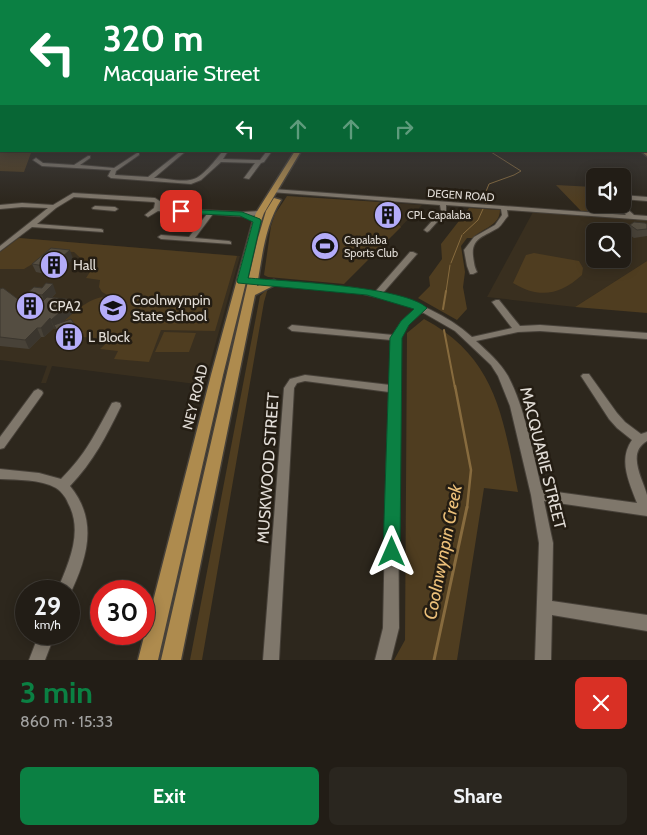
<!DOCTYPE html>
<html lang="en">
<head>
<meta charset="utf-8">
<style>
  :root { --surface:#221d16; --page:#2a261f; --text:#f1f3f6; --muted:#a2a2a1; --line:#3f3b35; --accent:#0b8043 }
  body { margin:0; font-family:Cabin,sans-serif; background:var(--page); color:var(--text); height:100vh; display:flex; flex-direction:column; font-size:19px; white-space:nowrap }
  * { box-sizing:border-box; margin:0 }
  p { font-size:16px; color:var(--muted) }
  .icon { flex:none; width:28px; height:28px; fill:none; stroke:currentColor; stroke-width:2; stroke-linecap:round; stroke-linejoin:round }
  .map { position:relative; height:660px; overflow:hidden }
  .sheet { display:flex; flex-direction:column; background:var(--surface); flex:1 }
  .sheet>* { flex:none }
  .top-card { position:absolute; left:0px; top:0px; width:648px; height:152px; box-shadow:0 2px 12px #0003,0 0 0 1px var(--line); background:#0b8043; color:#fff; overflow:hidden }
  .controls { position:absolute; left:586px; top:168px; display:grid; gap:10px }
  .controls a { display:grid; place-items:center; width:45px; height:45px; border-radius:8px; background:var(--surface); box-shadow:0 2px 12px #0003,0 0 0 1px var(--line); font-size:25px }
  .speed { position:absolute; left:15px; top:580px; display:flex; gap:10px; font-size:25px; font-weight:700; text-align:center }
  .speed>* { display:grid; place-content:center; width:65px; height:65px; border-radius:50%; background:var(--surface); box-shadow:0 2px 12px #0003,0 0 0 1px var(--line); line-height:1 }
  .speed small { font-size:12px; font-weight:400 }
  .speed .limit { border:8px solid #d22; background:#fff; color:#111 }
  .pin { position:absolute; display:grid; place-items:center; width:42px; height:42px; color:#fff; margin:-21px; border-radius:10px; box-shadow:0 2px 8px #0006 }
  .me { position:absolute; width:55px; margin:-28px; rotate:0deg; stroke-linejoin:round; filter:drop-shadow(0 0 4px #0008) }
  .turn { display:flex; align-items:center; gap:18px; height:105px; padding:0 20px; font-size:22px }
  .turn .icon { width:65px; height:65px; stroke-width:2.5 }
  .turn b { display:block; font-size:35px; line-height:42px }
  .lanes { display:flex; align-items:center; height:48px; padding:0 20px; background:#0003; justify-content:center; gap:25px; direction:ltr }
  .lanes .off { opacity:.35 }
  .round { display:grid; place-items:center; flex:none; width:52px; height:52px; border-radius:8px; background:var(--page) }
  .headline { display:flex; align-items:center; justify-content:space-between; height:85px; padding:0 20px }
  h1 { font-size:30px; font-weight:800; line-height:38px; color:var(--accent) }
  .primary-button { display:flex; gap:10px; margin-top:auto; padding:10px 20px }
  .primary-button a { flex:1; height:58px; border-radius:8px; background:var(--accent); color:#fff; font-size:20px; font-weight:800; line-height:58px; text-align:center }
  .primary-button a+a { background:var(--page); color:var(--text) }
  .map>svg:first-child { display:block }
</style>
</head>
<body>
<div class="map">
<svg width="647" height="660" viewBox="0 0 647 660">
  <rect width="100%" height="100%" fill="#2d271d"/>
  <!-- built -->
  <path fill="#392f1f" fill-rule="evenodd" d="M380,202L422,205L392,236L357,233Z
    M533,212L647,220V261L575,307L487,297ZM595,231H622V259H595Z
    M19,238L240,256L204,385L52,366L46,383H41L47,366L0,360V252Z"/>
  <!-- green -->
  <path fill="#4f3d20" d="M0,122L1,151H65L31,153L24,172L0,171Z
    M556,185L594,187L595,198H593L595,204L613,205L621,213L581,211Z
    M287,196L380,202L374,218C382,223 395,218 401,227L344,284L268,277L264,275L271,226L275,214Z
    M469,208L500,210C500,226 482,228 473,238H467L461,246L465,272L463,287L467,309L457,320L418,298L430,286L429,277L442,259L441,244Z
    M19,238L237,256L215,331L161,330L149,362L114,359L118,351L100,349L111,339L81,337L77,328L57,327C72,314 91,294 111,297L102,292L99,287L100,280L86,278L92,269L74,252L54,251L24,269H0V252Z
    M534,253L579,261L583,268L582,275C560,295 539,299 513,283L526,255Z
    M647,261V313L575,307Z
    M268,288L264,302L202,660H190L260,296Z
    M424,319C497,358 503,418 518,492L484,488L457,660H394L405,640L407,333Z
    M164,332L196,333L189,352H155Z"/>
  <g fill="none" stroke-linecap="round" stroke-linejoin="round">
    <!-- stream-far3 -->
    <path stroke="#876b3e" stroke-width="1" d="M0,152L1,150
      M486,204L485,194L489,184L514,175L521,171L491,152
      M463,234L478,220L483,209
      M451,263L462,235
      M446,292L450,265"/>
    <!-- stream-far2 -->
    <path stroke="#876b3e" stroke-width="2" d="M443,309L446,291
      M444,330L455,388"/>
    <!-- stream-far1 -->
    <path stroke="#876b3e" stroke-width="2.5" d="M455,386L471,470L467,508"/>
    <!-- stream -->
    <path stroke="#876b3e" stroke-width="3" d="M434,660L467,507"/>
    <defs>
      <path id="minor" d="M181,151H186L154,178C164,178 180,182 190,180C202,179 216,159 223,151H228L223,159L258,160H260L267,151H272L264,162L261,163L249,179L244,178L255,163L221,162L201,180L191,184L111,178L108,176L111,170L42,166L33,160L36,158L43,163L74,165L88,156H90V158L80,165L114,168L137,153H139V155L116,171L115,175L148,177Z
        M273,189L626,215L616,204H622L634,215L647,216V220L507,210L508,216C504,220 502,225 498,228C485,236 471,238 473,256C474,262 474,266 477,272L473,274H470L467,266L464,250L474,237L495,225L502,215L501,209L446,205V212L429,231L427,232L424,230L441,211L440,205L271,192V190Z
        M73,193L155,198L161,202V208L242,212L260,211L263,213C252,219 226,215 213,214L195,238L229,241L231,242V244L161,239L158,237L161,235L189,237L207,214L158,211L148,217L145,215L154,208L155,203L154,202L74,197L56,208L37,224L101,229L103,230V232L32,227L0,251V246L48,208L22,207L0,209V205L22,203L53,205Z
        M622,195L647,197V201L622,199Z
        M95,206L115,207L118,209L115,211L93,209L92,208Z
        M410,252H413L417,254L382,294C416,301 446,314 472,337L512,328L492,302L496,300H499L520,326L540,325L647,333V339L540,331L518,332L476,341C488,352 500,362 508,376C525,408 533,454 542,490L637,503C629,482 618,460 632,440L617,428L609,419L581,376L583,374H589L617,413L625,422L641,434L647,432V441C626,453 643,479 647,495C647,502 647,509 647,516L544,501L553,543L552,601L647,615V631L552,615L551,660H535L539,543L531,495L510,406L498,376L491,365L455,331L422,312L408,324L400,338L398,480L399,628L391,660H375L383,628L386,480L389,392L305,381L297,383L294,388L279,660H263L284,388L290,379L305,375L390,385L391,340L292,331L288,328L292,325L393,335L402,321L416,309L403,303L354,292L242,283L238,281L242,279L354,288L375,292Z
        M38,389L42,391L43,393L42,395L4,448L0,449V437L34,391Z
        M116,402L120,403L121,406C107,435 93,462 70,486C99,521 87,559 69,596V591H57C68,564 84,532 68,503C66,498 62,492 56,488C40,479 18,480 0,479V469L39,473L61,479C86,454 95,434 112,403Z
        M39,634H55L45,660H29Z"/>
      <path id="major" d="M646,150H647V156L641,151H646Z
        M295,151H301L264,213L261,221L223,375L158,660H138L211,375L253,221L256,213Z
        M274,198L281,200C265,225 262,257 257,286L274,280L279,283L255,295L181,660H161L258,238L266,211Z"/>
    </defs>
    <!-- minor casing -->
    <use href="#minor" stroke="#474139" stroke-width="2"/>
    <!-- major casing -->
    <use href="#major" stroke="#474139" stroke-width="3"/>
    <!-- minor -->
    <use href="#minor" fill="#7f776b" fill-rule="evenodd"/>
    <!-- major -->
    <use href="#major" fill="#ae8b4e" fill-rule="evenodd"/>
  </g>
  <!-- wall -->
  <path fill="#484238" d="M400,206L398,220L376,216L377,209Z
    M647,224V236L634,238L627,233L630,225Z
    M73,259L54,276L36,272L32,264Z
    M42,288L56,293L51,298L74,300L77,309L63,321L81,340L64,346L56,329H55L54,328L44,337H41L29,349L0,346V289L19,300Z"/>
  <!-- shaded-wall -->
  <path fill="#3b362e" d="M70,250L73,259L54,276L51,267Z
    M53,284L56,293L45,304L42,295Z
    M34,294L38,303L29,312L25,303Z
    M74,300L77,309L56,328L54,325L56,329H55L51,320Z
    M50,318L54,328L44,337L41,328Z
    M37,328L41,337L29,349L25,340Z
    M78,330L81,340L64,346L61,337Z"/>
  <!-- building -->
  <path fill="#544d41" stroke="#3b362e" d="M379,203H394L400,206L398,212L377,209Z
    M634,222L645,223L647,224V229L637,230L630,225Z
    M51,248L70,250L51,267L32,264Z
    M46,283L53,284L42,295L34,294L25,303L40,304L47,297L74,300L51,320L50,318L41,328H37L25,340L0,337V289L3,288L19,300L34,287L42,288Z
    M71,319L78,330L61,337L54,325Z"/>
  <!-- sky -->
  <linearGradient id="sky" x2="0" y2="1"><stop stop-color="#191510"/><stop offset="0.54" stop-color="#46474c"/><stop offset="1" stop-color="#46474c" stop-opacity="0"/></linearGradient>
  <rect width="647" height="201" fill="url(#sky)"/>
  <!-- route -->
  <path fill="#0b8043" stroke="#07532c" d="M178,209L242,212L260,219L261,221L248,278C282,281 405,286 427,308L409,325L402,338L400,552L398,557L392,560L385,557L383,552L390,338L401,321L414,309L367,295L238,283L237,281L253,222L240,216L181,213L177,211Z"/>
  <!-- icons -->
  <defs>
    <symbol id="building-disc" viewBox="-11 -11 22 22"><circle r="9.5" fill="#b4acf9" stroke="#241d13"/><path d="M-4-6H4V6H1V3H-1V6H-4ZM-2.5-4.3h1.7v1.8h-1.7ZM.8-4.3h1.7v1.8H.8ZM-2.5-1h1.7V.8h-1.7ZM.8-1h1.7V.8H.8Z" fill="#111"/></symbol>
    <symbol id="stadium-disc" viewBox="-11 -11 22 22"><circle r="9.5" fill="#b4acf9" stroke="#241d13"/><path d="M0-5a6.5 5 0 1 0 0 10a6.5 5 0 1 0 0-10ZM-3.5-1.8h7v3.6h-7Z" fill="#111"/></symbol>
    <symbol id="school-disc" viewBox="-11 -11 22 22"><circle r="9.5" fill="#b4acf9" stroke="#241d13"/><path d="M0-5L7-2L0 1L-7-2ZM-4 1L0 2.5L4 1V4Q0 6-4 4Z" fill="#111"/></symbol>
  </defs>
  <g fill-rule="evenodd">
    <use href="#building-disc" x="372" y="199" width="32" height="32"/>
    <use href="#stadium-disc" x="309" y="230" width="32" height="32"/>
    <use href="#building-disc" x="38" y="249" width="32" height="32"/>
    <use href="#building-disc" x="14" y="290" width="32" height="32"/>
    <use href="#school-disc" x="97" y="292" width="32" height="32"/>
    <use href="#building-disc" x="53" y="321" width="32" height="32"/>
  </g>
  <g text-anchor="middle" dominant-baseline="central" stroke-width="5" stroke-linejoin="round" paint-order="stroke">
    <!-- far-street labels -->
    <g font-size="11" fill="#e2ddd7" stroke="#241d13">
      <text transform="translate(461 195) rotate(4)">DEGEN ROAD</text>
    </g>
    <!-- far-poi labels -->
    <g font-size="11" fill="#e2ddd7" stroke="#241d13" text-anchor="start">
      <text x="407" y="215">CPL Capalaba</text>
      <text x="344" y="240">Capalaba<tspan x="344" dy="13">Sports Club</tspan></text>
    </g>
    <!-- poi labels -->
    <g font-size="14" fill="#e2ddd7" stroke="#241d13" text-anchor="start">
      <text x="73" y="265">Hall</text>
      <text x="132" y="300">Coolnwynpin<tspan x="132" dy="16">State School</tspan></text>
      <text x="49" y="306">CPA2</text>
      <text x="88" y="337">L Block</text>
    </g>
    <!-- street labels -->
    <g font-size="14" fill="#e2ddd7" stroke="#241d13">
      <text transform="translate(195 397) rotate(-76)">NEY ROAD</text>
    </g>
    <!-- near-street labels -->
    <g font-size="16" fill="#e2ddd7" stroke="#241d13">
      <text transform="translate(543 458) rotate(76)">MACQUARIE STREET</text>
      <text transform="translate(268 468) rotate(-86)">MUSKWOOD STREET</text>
    </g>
    <!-- near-water labels -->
    <g font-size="18" font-style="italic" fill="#ebbf79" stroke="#241d13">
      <text transform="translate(443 552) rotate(-79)">Coolnwynpin Creek</text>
    </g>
  </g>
</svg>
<div class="controls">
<a><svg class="icon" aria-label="sound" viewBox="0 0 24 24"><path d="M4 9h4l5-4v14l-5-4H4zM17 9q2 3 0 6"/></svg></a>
<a><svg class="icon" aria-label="search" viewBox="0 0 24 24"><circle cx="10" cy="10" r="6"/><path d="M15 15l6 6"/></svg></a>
</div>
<div class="speed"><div>29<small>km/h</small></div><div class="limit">30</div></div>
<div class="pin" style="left:181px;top:211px;background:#d93025"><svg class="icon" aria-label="arrive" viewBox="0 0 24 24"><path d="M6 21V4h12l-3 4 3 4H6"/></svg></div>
<svg class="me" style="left:392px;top:552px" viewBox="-20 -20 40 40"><path d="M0-17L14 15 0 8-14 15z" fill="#0b8043" stroke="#fff" stroke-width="4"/></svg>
<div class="top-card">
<div class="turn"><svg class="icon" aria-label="left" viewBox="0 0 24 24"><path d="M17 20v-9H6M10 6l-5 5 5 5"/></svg><div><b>320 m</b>Macquarie Street</div></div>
<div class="lanes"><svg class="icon" aria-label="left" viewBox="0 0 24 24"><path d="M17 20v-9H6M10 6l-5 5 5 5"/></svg><svg class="icon off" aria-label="ahead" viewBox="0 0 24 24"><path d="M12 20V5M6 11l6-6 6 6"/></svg><svg class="icon off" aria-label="ahead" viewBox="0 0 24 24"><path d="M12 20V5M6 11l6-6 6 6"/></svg><svg class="icon off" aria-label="right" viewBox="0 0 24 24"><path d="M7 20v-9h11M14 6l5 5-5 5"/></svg></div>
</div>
</div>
<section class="sheet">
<div class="headline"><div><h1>3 min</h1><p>860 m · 15:33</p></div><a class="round" style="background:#d93025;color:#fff"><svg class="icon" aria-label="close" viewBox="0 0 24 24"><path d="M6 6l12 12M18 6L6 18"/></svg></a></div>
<div class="primary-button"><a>Exit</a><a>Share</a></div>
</section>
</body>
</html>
